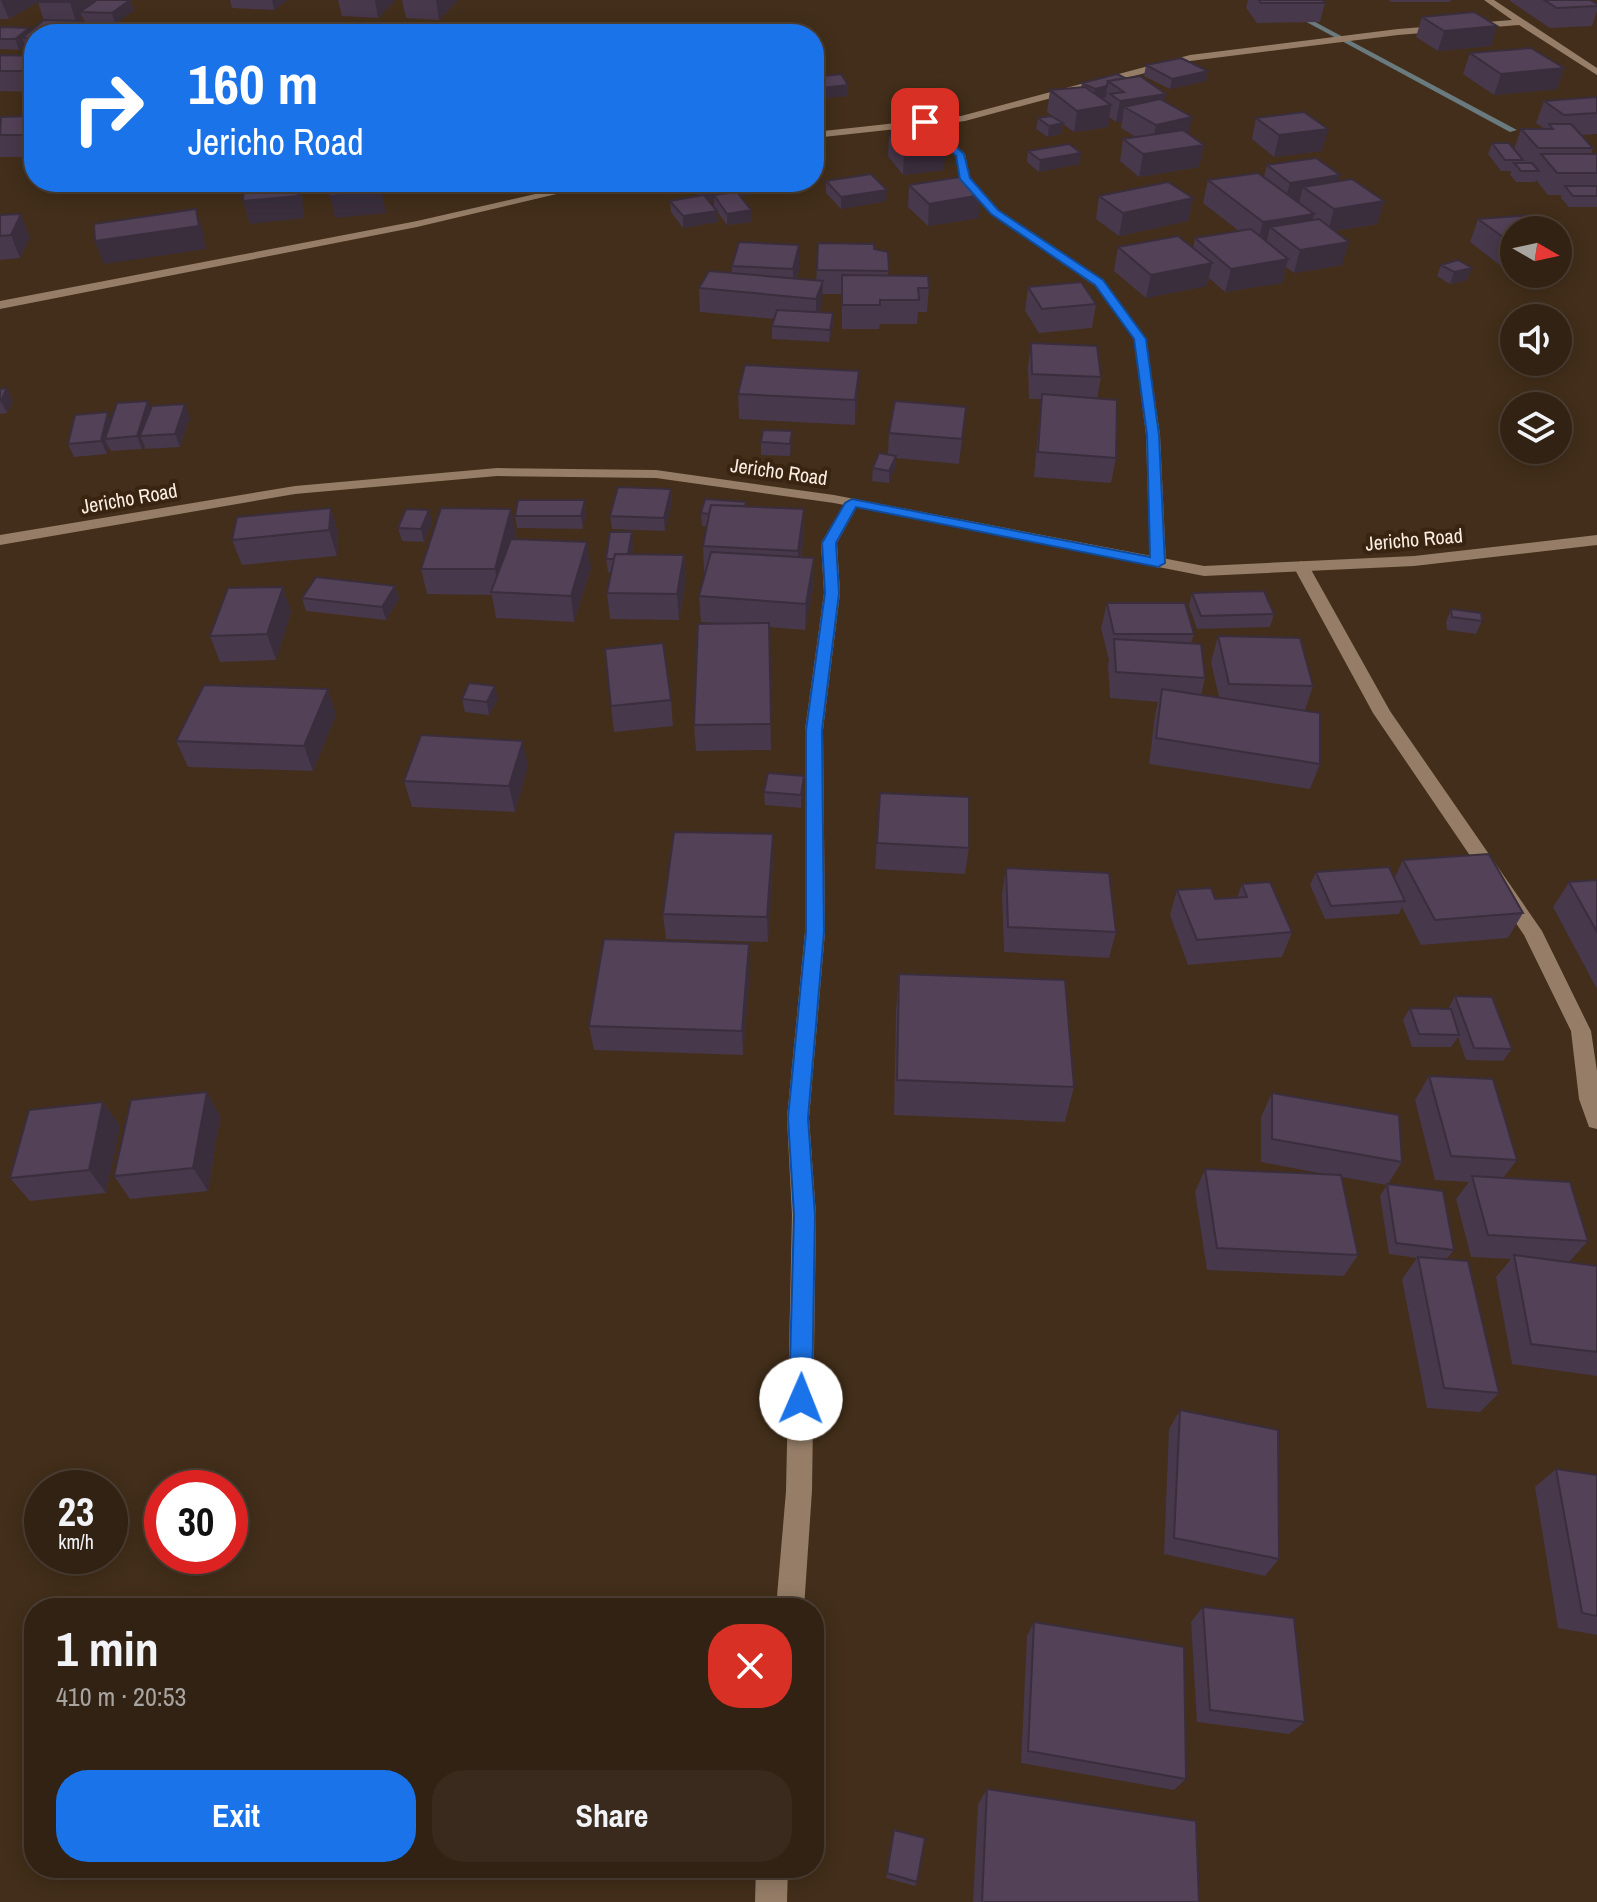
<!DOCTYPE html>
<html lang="en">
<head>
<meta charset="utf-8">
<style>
  :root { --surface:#322214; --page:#3a2a1d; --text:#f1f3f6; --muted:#a8a4a0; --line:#4d3f34; --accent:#1a73e8 }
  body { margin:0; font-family:"Archivo Narrow",sans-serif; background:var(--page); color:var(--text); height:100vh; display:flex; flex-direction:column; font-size:30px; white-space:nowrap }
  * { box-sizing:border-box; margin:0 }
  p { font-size:26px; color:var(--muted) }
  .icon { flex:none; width:44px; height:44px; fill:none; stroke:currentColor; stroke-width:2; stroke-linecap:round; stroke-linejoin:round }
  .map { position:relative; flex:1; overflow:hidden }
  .side { position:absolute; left:24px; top:1598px; width:800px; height:280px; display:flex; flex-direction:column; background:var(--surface); border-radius:32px; box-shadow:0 4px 20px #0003,0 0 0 2px var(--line) }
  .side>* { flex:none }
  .top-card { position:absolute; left:24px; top:24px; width:800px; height:168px; border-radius:32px; box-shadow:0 4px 20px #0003,0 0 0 2px var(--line); background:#1a73e8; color:#fff; overflow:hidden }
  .needle { width:52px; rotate:99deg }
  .fabs { position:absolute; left:1500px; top:216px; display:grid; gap:16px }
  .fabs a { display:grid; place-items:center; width:72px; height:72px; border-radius:50%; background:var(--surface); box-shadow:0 4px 20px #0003,0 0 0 2px var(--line); font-size:40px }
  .speed { position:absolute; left:24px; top:1470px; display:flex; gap:16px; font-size:40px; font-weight:700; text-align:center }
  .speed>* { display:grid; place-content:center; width:104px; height:104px; border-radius:50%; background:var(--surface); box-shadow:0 4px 20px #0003,0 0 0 2px var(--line); line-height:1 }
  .speed small { font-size:20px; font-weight:400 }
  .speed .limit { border:12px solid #d22; background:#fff; color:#111 }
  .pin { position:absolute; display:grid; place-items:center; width:68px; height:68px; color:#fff; margin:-34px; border-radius:16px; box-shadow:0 4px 12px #0006 }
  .me { position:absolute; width:88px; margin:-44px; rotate:1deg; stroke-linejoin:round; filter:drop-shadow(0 0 6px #0008) }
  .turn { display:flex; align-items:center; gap:28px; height:168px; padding:0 32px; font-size:36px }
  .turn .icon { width:104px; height:104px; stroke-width:2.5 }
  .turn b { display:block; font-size:56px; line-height:68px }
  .round { display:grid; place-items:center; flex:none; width:84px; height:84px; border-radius:32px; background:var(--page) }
  .headline { display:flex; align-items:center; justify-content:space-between; height:136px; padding:0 32px }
  h1 { font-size:48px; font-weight:800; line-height:60px }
  .action { display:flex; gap:16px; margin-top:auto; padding:16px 32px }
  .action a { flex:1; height:92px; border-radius:32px; background:var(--accent); color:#fff; font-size:32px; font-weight:800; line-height:92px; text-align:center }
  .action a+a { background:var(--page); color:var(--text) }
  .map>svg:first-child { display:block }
</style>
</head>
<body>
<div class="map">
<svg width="1597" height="1902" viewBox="0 0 1597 1902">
  <rect width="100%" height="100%" fill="#422e1a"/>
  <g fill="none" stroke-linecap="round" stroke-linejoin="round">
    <!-- stream -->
    <path fill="#6a7b80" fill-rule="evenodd" d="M1266,0H1274L1517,130L1510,132Z"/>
    <!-- minor -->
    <path fill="#957d67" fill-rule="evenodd" d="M1484,0H1494L1597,68V75L1519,25L1398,35L1190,61L965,121L934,125L965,154L970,178L999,210L1103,280L1146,339L1160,435L1166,563L1158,568L1150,563L1146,435L1134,339L1095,286L991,214L960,179L956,157L924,126L814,138V132L961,116L1190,55L1398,29L1512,20Z
      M588,182H607L417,227L0,309V301L417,221Z
      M852,499L859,503L837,543L840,593L823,730L825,932L809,1118L816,1215L812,1491L804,1608H776L786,1491L792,1215L787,1118L805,932V730L824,593L821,543L845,503Z
      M1301,561L1309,566L1390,711L1542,931L1591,1031L1597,1071V1129L1589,1127L1579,1099L1571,1031L1524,935L1373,713L1293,566Z
      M756,1868H788L787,1902H755Z"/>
    <!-- tertiary -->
    <path fill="#957d67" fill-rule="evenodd" d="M497,468L656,470L834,495L1204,566L1414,556L1597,535V545L1414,566L1204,576L834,503L656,478L497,476L295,494L0,545V535L295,486Z"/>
  </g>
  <!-- wall -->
  <path fill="#47384b" d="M0,0H130L134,10L115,24L84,22L82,16L77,21H83L87,34H34V92L0,91V55L29,56L25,45L19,50L0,49V27L31,31L44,21L38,2L9,19H0Z
    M230,0H287L274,10L232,8Z
    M338,0H394V2L378,18L342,16Z
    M402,0H457V1L439,20L406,18Z
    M1248,0H1323L1325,3L1320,22L1257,23L1246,8Z
    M1389,0H1451L1450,2H1391Z
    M1510,0H1590L1597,6V11L1592,26L1550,28L1510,1Z
    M1422,17L1497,26L1491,46L1438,51L1416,37Z
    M1470,53L1564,68L1557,89L1494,95L1463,74Z
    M1146,65L1208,71L1206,81L1170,89L1144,76Z
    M1117,74L1165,102L1189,134L1204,145L1199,167L1139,177L1120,161L1123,139L1136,137L1121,128L1122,122H1116L1109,117L1108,127L1074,132L1063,124L1061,134L1048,137L1036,129L1038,118L1059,121L1047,112L1050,90L1081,87L1082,83Z
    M815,77L848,85V96L822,98L815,87Z
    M1597,97V134L1581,135L1593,148L1591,154H1597V207H1569L1561,198V195H1548L1536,180L1535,182H1516L1510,175L1511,171H1501L1488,154L1492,143L1514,149L1521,129H1545L1536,123L1544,101Z
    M34,116V157H0V118Z
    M1256,118L1322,151L1274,157L1252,139Z
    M889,134L944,170L903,175L888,156Z
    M1028,151L1080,164L1039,172L1027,162Z
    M1267,165L1338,181L1384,201L1377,224L1335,231L1342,265L1294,273L1286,267L1282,283L1225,292L1209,278L1207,286L1146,298L1114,271L1118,247L1193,248L1195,238L1239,231L1203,203L1208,180L1264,177Z
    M826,181L886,201L841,209L826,193Z
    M470,182H501L470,184Z
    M690,182H752L753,194L740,196L751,210V222L727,225L714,207V200L709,201L717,211L718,222L683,228L671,212L670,201L699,196Z
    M909,185L979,218L928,226L908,207Z
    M1099,196L1193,198L1188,221L1119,236L1096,219Z
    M0,215L30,237L20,258L0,260Z
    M1478,219L1514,230V264L1501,266L1470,242Z
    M874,249L888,252V275L929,288L927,312H918L917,324H880L879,329H842V294H822V304L819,312L833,313V325L829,342L772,339V326L774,319L700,312L699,288L732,273V266L799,269L797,278L816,280L817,270Z
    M1441,265L1467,280L1450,284L1437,276Z
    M1028,287L1096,304L1092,328L1039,333L1025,311Z
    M1031,343L1101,377L1097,399L1116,458L1111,483L1034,477L1041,399H1029L1028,367Z
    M7,388L13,401L7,413L0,414V389Z
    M738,394L858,395L855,425L739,419Z
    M966,407L959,464L896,458L895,468L889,483L872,481L873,468L888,454L889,433Z
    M151,409L190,417L180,447L145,449L144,444L142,449L111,451L108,446L107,454L74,457L68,444L111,420Z
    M761,442L792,444L790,456L761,455Z
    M671,489L672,502L665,531L612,529L610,516Z
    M585,500L586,513L583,529L517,528L515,516Z
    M746,502V506L804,534L801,558L814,584L805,630L769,627L771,750L696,751L694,725L722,623L701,622L699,596L706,572H704L703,546L707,526H702L701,513Z
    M331,508L338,534L337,556L242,565L232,540Z
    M511,509L516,534L515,539L591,568L574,622L496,618L492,595L427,594L421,569Z
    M432,523L424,542L402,541L398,528Z
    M633,545L632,554L684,555L686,581L679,620L610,619L607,593L611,572H608L606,559Z
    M395,586L399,599L386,620L306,611L302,598Z
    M283,587L291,612L276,660L220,662L210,636Z
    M1192,593L1274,614L1270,627L1197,629L1189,606Z
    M1107,603L1194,634L1191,643L1205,678L1201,695L1219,697L1211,662L1218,636L1313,686L1305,710L1320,764L1310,789L1149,764L1155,715L1158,702L1110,698L1108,665L1109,660L1101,628Z
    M1451,609L1482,621L1476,634L1447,630L1446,622Z
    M328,689L336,715L313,771L188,767L176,741Z
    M462,699H498L489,715L465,712Z
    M671,700L673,726L614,732L611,706Z
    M528,766L515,812L412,807L404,781Z
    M804,776V789L801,808L765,805L764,792Z
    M880,793L969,848L965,874L875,869Z
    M773,860L768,942L666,939L663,914Z
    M1403,860L1523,913L1508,938L1421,945L1402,907L1399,914L1325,919L1310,885L1316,872L1394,879Z
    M1006,868L1116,932L1109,958L1004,952L1002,894Z
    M1597,880V989L1553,907L1569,882Z
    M1242,884L1292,932L1282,957L1188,965L1170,915L1177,890L1215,899L1237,898Z
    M750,969L743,1055L594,1050L589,1026Z
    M899,974L1074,1087L1065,1122L894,1115L896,1010Z
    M1455,996L1512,1049L1503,1061L1466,1060L1458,1037L1451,1047H1412L1403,1020L1410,1008L1448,1009Z
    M1429,1076L1517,1160L1503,1178L1588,1241L1569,1262L1597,1266V1376L1512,1364L1496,1277L1511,1259L1471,1257L1456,1199L1469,1182L1435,1180L1415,1100Z
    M207,1092L220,1116L208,1191L130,1199L114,1176Z
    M1272,1093L1402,1162L1388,1184L1454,1250L1447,1259L1499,1393L1480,1412L1427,1408L1402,1279L1417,1258L1389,1254L1380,1196L1387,1185L1342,1177L1358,1255L1344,1276L1207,1270L1195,1192L1205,1169L1330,1175L1261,1162V1117Z
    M103,1102L120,1126L106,1193L30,1201L10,1178Z
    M1180,1410L1279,1559L1265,1576L1164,1554L1169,1429Z
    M1556,1469L1597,1475V1635L1558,1628L1535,1487Z
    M1203,1607L1305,1722L1289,1734L1197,1722L1191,1622Z
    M1034,1622L1186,1779L1174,1790L1021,1763L1027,1636Z
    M987,1789L1199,1902H973L978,1804Z
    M894,1830L917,1882L915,1886L886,1878Z"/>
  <!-- shaded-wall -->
  <path fill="#3a2e3d" d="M1,0H42L9,19Z
    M72,0H98L80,12L82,16L76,22L70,2Z
    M130,0L134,10L115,24L112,13Z
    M272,0H287L274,10Z
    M375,0H394V2L378,18Z
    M436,0H457V1L439,20Z
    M83,21L87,34H68Z
    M1497,26L1491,46L1438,51L1444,31Z
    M29,28L33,38H22L25,45L19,50L15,39Z
    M34,67V85L29,71Z
    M1564,68L1557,89L1494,95L1501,74Z
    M1208,71L1206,81L1170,89L1172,79Z
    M848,85V96L822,98V88Z
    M1107,86L1106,97L1093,100L1095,89Z
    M1166,94L1162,115L1124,107L1122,122H1116L1120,101Z
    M1111,105L1108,127L1074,132L1077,111Z
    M1192,117L1188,139L1152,147L1156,125Z
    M1063,123L1061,134L1048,137L1049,126Z
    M1328,129L1322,151L1274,157L1279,135Z
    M1204,145L1199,167L1139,177L1143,154Z
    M946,148L944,170L903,175L904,153Z
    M1081,153L1080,164L1039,172L1040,160Z
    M1340,175L1334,198L1303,187L1299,203L1284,205L1290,183Z
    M294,182H299L302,195L304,218L250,224L243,201Z
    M380,182L386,213L335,218L330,196Z
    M752,183L753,194L726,198L725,187Z
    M721,188L722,199L714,195V200L703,202V190Z
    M887,190L886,201L841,209V197Z
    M981,195L979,218L928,226L929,204Z
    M1193,198L1188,221L1119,236L1123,213Z
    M1384,201L1377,224L1328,232L1334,209Z
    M196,209L203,232L206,249L104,264L95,241Z
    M751,210V222L727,225V214Z
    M717,211L718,222L683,228V216Z
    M21,214L30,237L20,258L11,235Z
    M1314,214L1308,237L1270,227L1266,244L1257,245L1263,222Z
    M1349,242L1342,265L1294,273L1300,250Z
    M799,245V269L793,292V269Z
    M1288,259L1282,283L1225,292L1231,269Z
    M1212,263L1207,286L1146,298L1151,275Z
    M1472,268L1467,280L1450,284L1454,272Z
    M823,281L822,304L816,323V299Z
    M833,313V325L829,342L830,330Z
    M859,371L858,395L855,425V400Z
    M7,388L13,401L7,413L1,401Z
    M148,401L152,413L140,436L144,444L142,449L137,436Z
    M185,404L190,417L180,447L175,434Z
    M966,407L964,432L959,464L962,439Z
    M108,412L113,425L105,439L108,446L107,454L101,441Z
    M792,431V444L790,456V444Z
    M896,456L895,468L889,483V471Z
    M671,489L672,502L665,531L664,518Z
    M585,500L586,513L583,529L581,516Z
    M331,508L338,534L337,556L329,530Z
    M511,509L516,534L500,592H499L495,569Z
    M804,509V534L798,576V551Z
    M429,510L432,523L424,542L421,529Z
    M632,532L633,545L629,572L627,559Z
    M587,542L591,568L574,622L571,596Z
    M684,555L686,581L679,620L677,594Z
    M814,558V584L805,630L806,604Z
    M395,586L399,599L386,620L382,607Z
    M283,587L291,612L276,660L267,634Z
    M495,686L498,699L489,715L487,702Z
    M328,689L336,715L313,771L304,746Z
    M523,741L528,766L515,812L509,786Z
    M804,776V789L801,808V795Z
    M773,834V860L768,942L767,917Z
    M749,944L750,969L743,1055L742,1031Z
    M207,1092L220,1116L208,1191L193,1168Z
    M103,1102L120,1126L106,1193L89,1170Z"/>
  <!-- building -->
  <path fill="#534157" stroke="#3a2e3d" stroke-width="2" d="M39,0H72L70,2H37Z
    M97,0H130L112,13L80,12Z
    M1259,0H1323L1325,3H1261Z
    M1544,0H1590L1597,4V6L1557,8Z
    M1474,12L1497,26L1444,31L1422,17Z
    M44,20L83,21L68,34H34V38H22Z
    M0,27L29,28L15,39H0Z
    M106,28L140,30L134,34H98Z
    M149,28H162L155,34H142Z
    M1531,48L1564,68L1501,74L1470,53Z
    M0,55L34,56V67L29,71H0Z
    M1181,58L1208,71L1172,79L1146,65Z
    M841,74L848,85L822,88L815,77Z
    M1117,74L1125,78L1108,81L1107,86L1095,89L1082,83Z
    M1140,76L1166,94L1120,101L1110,94L1124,92L1108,81Z
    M1085,87L1111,105L1077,111L1050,90Z
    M1597,97V113L1564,115L1544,101Z
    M1160,99L1192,117L1156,125L1124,107Z
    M1304,112L1328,129L1279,135L1256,118Z
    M34,116V135H0L1,117Z
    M1051,116L1063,123L1049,126L1038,118Z
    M1549,124H1571L1593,148H1538L1521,129H1553Z
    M930,129L946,148L904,153L889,134Z
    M1183,130L1204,145L1143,154L1123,139Z
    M1492,143H1509L1523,160H1505Z
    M1069,144L1081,153L1040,160L1028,151Z
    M1541,154H1597V173H1557Z
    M1316,158L1340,175L1290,183L1267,165Z
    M1514,163H1532L1539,171H1521Z
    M1258,173L1314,214L1263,222L1208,180Z
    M871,174L887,190L841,197L826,181Z
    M960,177L981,195L929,204L909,185Z
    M1352,179L1384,201L1334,209L1303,187Z
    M256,182H297L298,196L243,201L244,185L256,184Z
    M328,182H379L381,190L330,196Z
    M697,182H717L721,188L703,190Z
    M722,182H752V183L725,187Z
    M1168,182L1193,198L1123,213L1099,196Z
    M1565,186H1597V196H1573Z
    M737,192L751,210L727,214L714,195Z
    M704,195L717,211L683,216L670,201Z
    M196,209L199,226L95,241L94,224Z
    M21,214L11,235L0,236V215Z
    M1534,215L1552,230H1514V242H1510L1478,219Z
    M1319,219L1349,242L1300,250L1270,227Z
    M1251,229L1288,259L1231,269L1195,238Z
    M1178,236L1212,263L1151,275L1118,247Z
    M739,242L799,245L793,269L732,266Z
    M818,243L874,244V249L888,252L889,271L817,270Z
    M1458,260L1472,268L1454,272L1441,265Z
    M709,271L823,281L816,299L699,288Z
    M842,275L928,276L929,288H918L919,300H880V305H842Z
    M1081,282L1096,304L1042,309L1028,287Z
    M777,310L833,313L830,330L772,326Z
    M1031,343L1097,346L1101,377L1032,374Z
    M745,365L859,371L855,400L738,394Z
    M7,388L1,401H0V389Z
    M1042,394L1117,400L1116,458L1038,452Z
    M148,401L137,436L105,439L117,403Z
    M895,401L966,407L962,439L889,433Z
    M185,404L175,434L140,436L152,406Z
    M108,412L101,441L68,444L75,415Z
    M763,430L792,431L790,444L761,442Z
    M879,453L896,456L889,471L873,468Z
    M618,487L671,489L664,518L610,516Z
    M705,499L746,502L745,506L711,505L709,514L701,513Z
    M518,500H585L581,516H515Z
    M711,505L804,509L798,551L703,546Z
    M331,508L329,530L232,540L237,517Z
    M441,508L511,509L495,569H421Z
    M406,509L429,510L421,529L398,528Z
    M610,532H632L628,554H615L614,559H606Z
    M511,539L587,542L571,596L491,592Z
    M711,552L814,558L806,604L699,596Z
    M615,554L684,555L677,594L607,593Z
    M316,577L395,586L382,607L302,598Z
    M283,587L267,634L210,636L228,588Z
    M1264,591L1274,614L1201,616L1192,593Z
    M1107,603H1185L1194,634H1114Z
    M1451,609L1481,613L1482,621L1452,617Z
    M769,623L771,724L694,725L698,624Z
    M1218,636L1300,638L1313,686L1229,684Z
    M1114,639L1201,644L1205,678L1116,672Z
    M663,643L671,700L611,706L605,649Z
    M469,683L495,686L487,702L462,699Z
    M204,685L328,689L304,746L176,741Z
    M1162,689L1320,713V764L1156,738Z
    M421,735L523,741L509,786L404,781Z
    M768,773L804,776L801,795L764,792Z
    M880,793L969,797V848L877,843Z
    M674,832L773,834L767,917L663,914Z
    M1489,854L1523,913L1435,920L1403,860Z
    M1389,867L1405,901L1331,906L1316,872Z
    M1006,868L1109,873L1116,932L1008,927Z
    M1597,880V932L1569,882Z
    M1270,882L1292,932L1197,940L1177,890L1211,888L1215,899L1247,897L1242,884Z
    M604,939L749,944L742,1031L589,1026Z
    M899,974L1065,980L1074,1087L897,1080Z
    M1455,996L1492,997L1512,1049L1474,1048Z
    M1410,1008L1451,1009L1459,1035L1419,1034Z
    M1429,1076L1493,1079L1517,1160L1451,1156Z
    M207,1092L193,1168L114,1176L131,1100Z
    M1272,1093L1399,1115L1402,1162L1272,1139Z
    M103,1102L89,1170L10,1178L29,1110Z
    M1205,1169L1341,1175L1358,1255L1217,1248Z
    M1472,1176L1570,1182L1588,1241L1488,1235Z
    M1387,1184L1443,1191L1454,1250L1396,1243Z
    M1514,1255L1597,1266V1352L1531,1344Z
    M1418,1257L1468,1261L1499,1393L1444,1388Z
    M1180,1410L1278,1430L1279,1559L1174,1538Z
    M1556,1469L1597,1475V1616L1582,1613Z
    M1203,1607L1294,1618L1305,1722L1210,1710Z
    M1034,1622L1184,1647L1186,1779L1028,1751Z
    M987,1789L1196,1821L1199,1902H982Z
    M894,1830L925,1838L917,1882L887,1873Z"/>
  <!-- route -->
  <path fill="#1a73e8" stroke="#114b97" stroke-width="2" d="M922,120H928L964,154L970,178L998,210L1103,280L1146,339L1159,435L1165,563L1158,567L856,507L836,543L839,593L822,730L824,932L808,1118L815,1215L812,1399L809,1407L801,1410L793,1407L789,1399L794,1215L788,1118L806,932V730L825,593L822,543L845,503L852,499L1150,557L1147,435L1134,339L1095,285L991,214L960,179L956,156L922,124Z"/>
  <g text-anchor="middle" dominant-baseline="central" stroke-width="8" stroke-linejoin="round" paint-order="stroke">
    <!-- far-street labels -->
    <g font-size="20" fill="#fceee2" stroke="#382410">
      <text transform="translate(779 471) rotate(8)">Jericho Road</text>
      <text transform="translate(129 498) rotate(-10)">Jericho Road</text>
      <text transform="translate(1414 539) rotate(-5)">Jericho Road</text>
    </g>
  </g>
</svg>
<div class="fabs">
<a><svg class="needle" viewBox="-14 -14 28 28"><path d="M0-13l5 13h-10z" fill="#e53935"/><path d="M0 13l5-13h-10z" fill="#a8a4a0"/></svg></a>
<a><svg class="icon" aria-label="sound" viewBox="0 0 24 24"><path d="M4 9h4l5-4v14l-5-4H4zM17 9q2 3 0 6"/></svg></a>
<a><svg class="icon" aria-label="layers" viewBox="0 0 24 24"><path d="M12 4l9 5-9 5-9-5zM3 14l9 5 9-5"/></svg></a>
</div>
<div class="speed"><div>23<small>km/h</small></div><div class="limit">30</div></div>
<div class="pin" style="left:925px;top:122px;background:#d93025"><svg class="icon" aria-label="arrive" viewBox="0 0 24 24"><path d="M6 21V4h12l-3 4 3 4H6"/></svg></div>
<svg class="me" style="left:801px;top:1399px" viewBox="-20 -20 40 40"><circle r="19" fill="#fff"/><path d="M0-13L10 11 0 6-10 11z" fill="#1a73e8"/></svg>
<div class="top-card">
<div class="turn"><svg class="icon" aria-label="right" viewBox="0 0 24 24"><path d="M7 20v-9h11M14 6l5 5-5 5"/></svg><div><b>160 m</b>Jericho Road</div></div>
</div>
<section class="side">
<div class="headline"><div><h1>1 min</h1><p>410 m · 20:53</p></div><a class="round" style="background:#d93025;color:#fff"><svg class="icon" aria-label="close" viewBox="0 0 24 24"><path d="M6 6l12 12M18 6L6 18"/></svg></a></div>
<div class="action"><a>Exit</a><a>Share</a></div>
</section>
</div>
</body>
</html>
